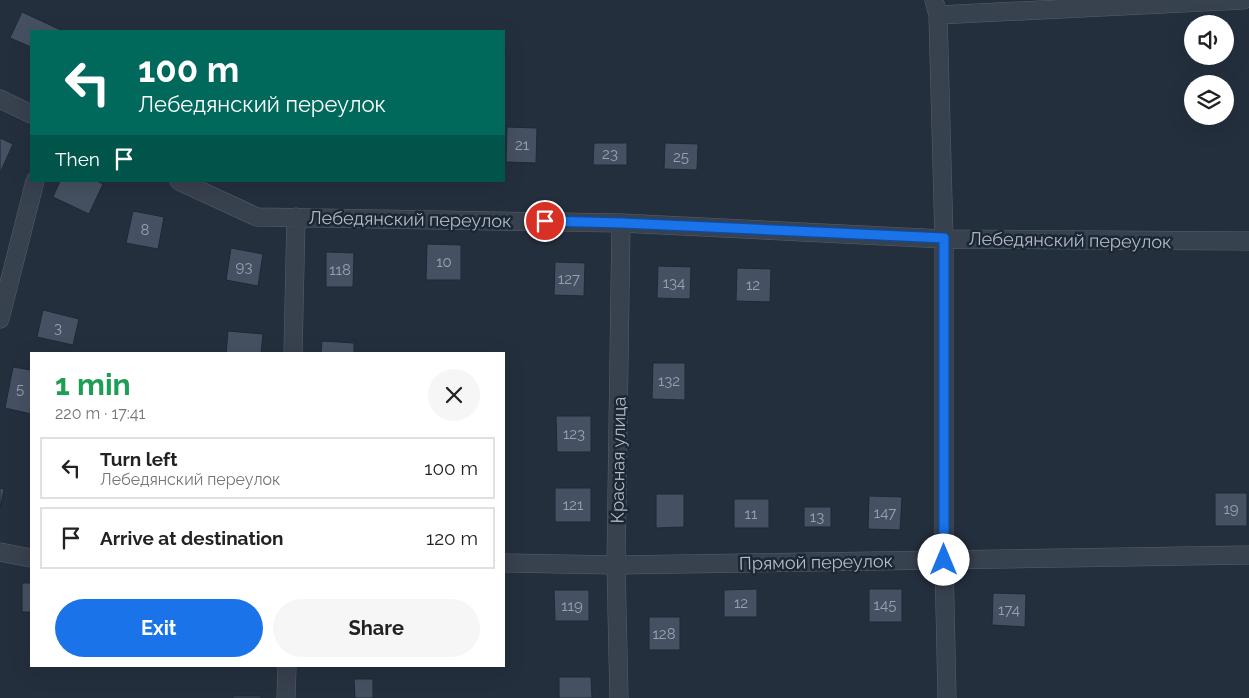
<!DOCTYPE html>
<html lang="en">
<head>
<meta charset="utf-8">
<style>
  :root { --surface:#fff; --page:#f6f6f6; --text:#222; --muted:#767676; --line:#e0e0e0; --accent:#1a73e8 }
  body { margin:0; font-family:Raleway,sans-serif; background:var(--page); color:var(--text); height:100vh; display:flex; flex-direction:column; font-size:19px; white-space:nowrap }
  * { box-sizing:border-box; margin:0 }
  p { font-size:16px; color:var(--muted) }
  .icon { flex:none; width:28px; height:28px; fill:none; stroke:currentColor; stroke-width:2; stroke-linecap:round; stroke-linejoin:round }
  .map { position:relative; flex:1; overflow:hidden }
  .panel { position:absolute; left:30px; top:352px; width:475px; height:315px; display:flex; flex-direction:column; background:var(--surface); border-radius:0px; box-shadow:0 5px 20px #0002 }
  .panel>* { flex:none }
  .guide { position:absolute; left:30px; top:30px; width:475px; height:152px; border-radius:0px; box-shadow:0 5px 20px #0002; background:#00695c; color:#fff; overflow:hidden }
  .buttons { position:absolute; left:1184px; top:15px; display:grid; gap:10px }
  .buttons a { display:grid; place-items:center; width:50px; height:50px; border-radius:50%; background:var(--surface); box-shadow:0 5px 20px #0002; font-size:25px }
  .pin { position:absolute; display:grid; place-items:center; width:42px; height:42px; color:#fff; margin:-21px; border:2px solid #fff; border-radius:50%; box-shadow:0 1px 5px #0007 }
  .me { position:absolute; width:55px; margin:-28px; rotate:0deg; stroke-linejoin:round; filter:drop-shadow(0 0 4px #0008) }
  .turn { display:flex; align-items:center; gap:18px; height:105px; padding:0 25px; font-size:22px }
  .turn .icon { width:65px; height:65px; stroke-width:2.5 }
  .turn b { display:block; font-size:35px; line-height:42px }
  .then { display:flex; align-items:center; height:48px; padding:0 25px; background:#0003; gap:10px; font-size:19px }
  .round { display:grid; place-items:center; flex:none; width:52px; height:52px; border-radius:26px; background:var(--page) }
  .headline { display:flex; align-items:center; justify-content:space-between; height:85px; padding:0 25px }
  h1 { font-size:30px; font-weight:700; line-height:38px; color:#1e9e55 }
  .button { display:flex; gap:10px; margin-top:auto; padding:10px 25px }
  .button a { flex:1; height:58px; border-radius:30px; background:var(--accent); color:#fff; font-size:20px; font-weight:700; line-height:58px; text-align:center }
  .button a+a { background:var(--page); color:var(--text) }
  ul { padding:0; list-style:none }
  li { display:flex; align-items:center; gap:15px; height:62px; margin:0 10px 8px; padding:0 15px; border:2px solid var(--line); border-radius:0px }
  li div { flex:1 }
  li b { display:block; font-size:19px }
  li em { font-style:normal }
  .map>svg:first-child { display:block }
</style>
</head>
<body>
<div class="map">
<svg width="1249" height="698" viewBox="0 0 1249 698">
  <rect width="100%" height="100%" fill="#242f3e"/>
  <!-- building -->
  <path fill="#455162" stroke="#1f2835" d="M22,12L63,31H31V47L10,38Z
    M507,127L537,128L536,163L506,162Z
    M0,138L13,144L0,173Z
    M594,143H627V165H593Z
    M665,143L698,144L697,170L664,169Z
    M60,181H97L103,184L89,214L53,197Z
    M133,211L164,217L158,249L126,243Z
    M427,244L461,245V280H426Z
    M231,248L263,254L258,286L226,280Z
    M326,252L354,253L353,287H326Z
    M555,262L585,263L584,296L554,295Z
    M658,266L691,267L690,299L657,298Z
    M737,268L771,269L770,302L736,301Z
    M43,310L79,319L73,345L37,337Z
    M228,331L263,334L261,354H226Z
    M322,341L354,343V354H321Z
    M653,363H685V400L652,399Z
    M13,367L31,370V414L5,408Z
    M556,416H591V452H557Z
    M0,488L4,489L0,508Z
    M555,488H591V522H555Z
    M1215,493H1247V526H1215Z
    M656,494H684V527L656,528Z
    M869,496L902,497L900,530L868,529Z
    M734,499H769V528H734Z
    M804,507H831V527H804Z
    M22,583H31V612H22Z
    M757,589V617H724V590Z
    M869,589H902V622H869Z
    M554,590H589V621H555Z
    M993,593L1026,594L1025,627L992,625Z
    M649,617H680V650H649Z
    M559,677H591L592,698H559Z
    M354,679H373V698H355Z
    M233,696H261V698H233Z"/>
  <g fill="none" stroke-linecap="round" stroke-linejoin="round">
    <defs>
      <path id="minor" d="M934,0L938,15
        M0,99L31,114
        M179,181L257,217L621,223L944,239L1249,241
        M0,319L35,181
        M293,354L296,217
        M0,552L31,558
        M504,563L616,565L1249,555
        M286,698L287,666
        M619,698L616,565L621,223
        M947,698L944,560V239L938,15L1243,0"/>
    </defs>
    <!-- minor casing -->
    <use href="#minor" stroke="#565f6c" stroke-width="19"/>
    <!-- minor -->
    <use href="#minor" stroke="#38414e" stroke-width="18"/>
  </g>
  <g fill="none" stroke-linecap="round" stroke-linejoin="round">
    <defs>
      <path id="route" d="M545,221L622,223L944,238V560"/>
    </defs>
    <!-- route casing -->
    <use href="#route" stroke="#114b97" stroke-width="12"/>
    <!-- route -->
    <use href="#route" stroke="#1a73e8" stroke-width="9"/>
  </g>
  <g text-anchor="middle" dominant-baseline="central" stroke-width="5" stroke-linejoin="round" paint-order="stroke">
    <!-- number labels -->
    <g font-size="15" fill="#98a1af">
      <text x="522" y="145">21</text>
      <text x="610" y="154">23</text>
      <text x="681" y="157">25</text>
      <text x="145" y="230">8</text>
      <text x="444" y="262">10</text>
      <text x="244" y="267">93</text>
      <text x="340" y="270">118</text>
      <text x="569" y="279">127</text>
      <text x="674" y="283">134</text>
      <text x="753" y="285">12</text>
      <text x="58" y="328">3</text>
      <text x="669" y="381">132</text>
      <text x="20" y="389">5</text>
      <text x="574" y="434">123</text>
      <text x="573" y="505">121</text>
      <text x="1231" y="509">19</text>
      <text x="885" y="513">147</text>
      <text x="751" y="514">11</text>
      <text x="817" y="517">13</text>
      <text x="741" y="603">12</text>
      <text x="885" y="605">145</text>
      <text x="572" y="606">119</text>
      <text x="1009" y="610">174</text>
      <text x="664" y="634">128</text>
    </g>
    <!-- street labels -->
    <g font-size="18" fill="#b4bcc9" stroke="#1d2633">
      <text transform="translate(410 219) rotate(1)">Лебедянский переулок</text>
      <text transform="translate(1070 240) rotate(1)">Лебедянский переулок</text>
      <text transform="translate(618 460) rotate(-89)">Красная улица</text>
      <text transform="translate(816 562) rotate(-1)">Прямой переулок</text>
    </g>
  </g>
</svg>
<div class="buttons">
<a><svg class="icon" aria-label="sound" viewBox="0 0 24 24"><path d="M4 9h4l5-4v14l-5-4H4zM17 9q2 3 0 6"/></svg></a>
<a><svg class="icon" aria-label="layers" viewBox="0 0 24 24"><path d="M12 4l9 5-9 5-9-5zM3 14l9 5 9-5"/></svg></a>
</div>
<div class="pin" style="left:545px;top:221px;background:#d93025"><svg class="icon" aria-label="arrive" viewBox="0 0 24 24"><path d="M6 21V4h12l-3 4 3 4H6"/></svg></div>
<svg class="me" style="left:944px;top:560px" viewBox="-20 -20 40 40"><circle r="19" fill="#fff"/><path d="M0-13L10 11 0 6-10 11z" fill="#1a73e8"/></svg>
<div class="guide">
<div class="turn"><svg class="icon" aria-label="left" viewBox="0 0 24 24"><path d="M17 20v-9H6M10 6l-5 5 5 5"/></svg><div><b>100 m</b>Лебедянский переулок</div></div>
<div class="then">Then<svg class="icon" aria-label="arrive" viewBox="0 0 24 24"><path d="M6 21V4h12l-3 4 3 4H6"/></svg></div>
</div>
<section class="panel">
<div class="headline"><div><h1>1 min</h1><p>220 m · 17:41</p></div><a class="round"><svg class="icon" aria-label="close" viewBox="0 0 24 24"><path d="M6 6l12 12M18 6L6 18"/></svg></a></div>
<ul>
<li><svg class="icon" aria-label="left" viewBox="0 0 24 24"><path d="M17 20v-9H6M10 6l-5 5 5 5"/></svg><div><b>Turn left</b><p>Лебедянский переулок</p></div><em>100 m</em></li>
<li><svg class="icon" aria-label="arrive" viewBox="0 0 24 24"><path d="M6 21V4h12l-3 4 3 4H6"/></svg><div><b>Arrive at destination</b></div><em>120 m</em></li>
</ul>
<div class="button"><a>Exit</a><a>Share</a></div>
</section>
</div>
</body>
</html>
